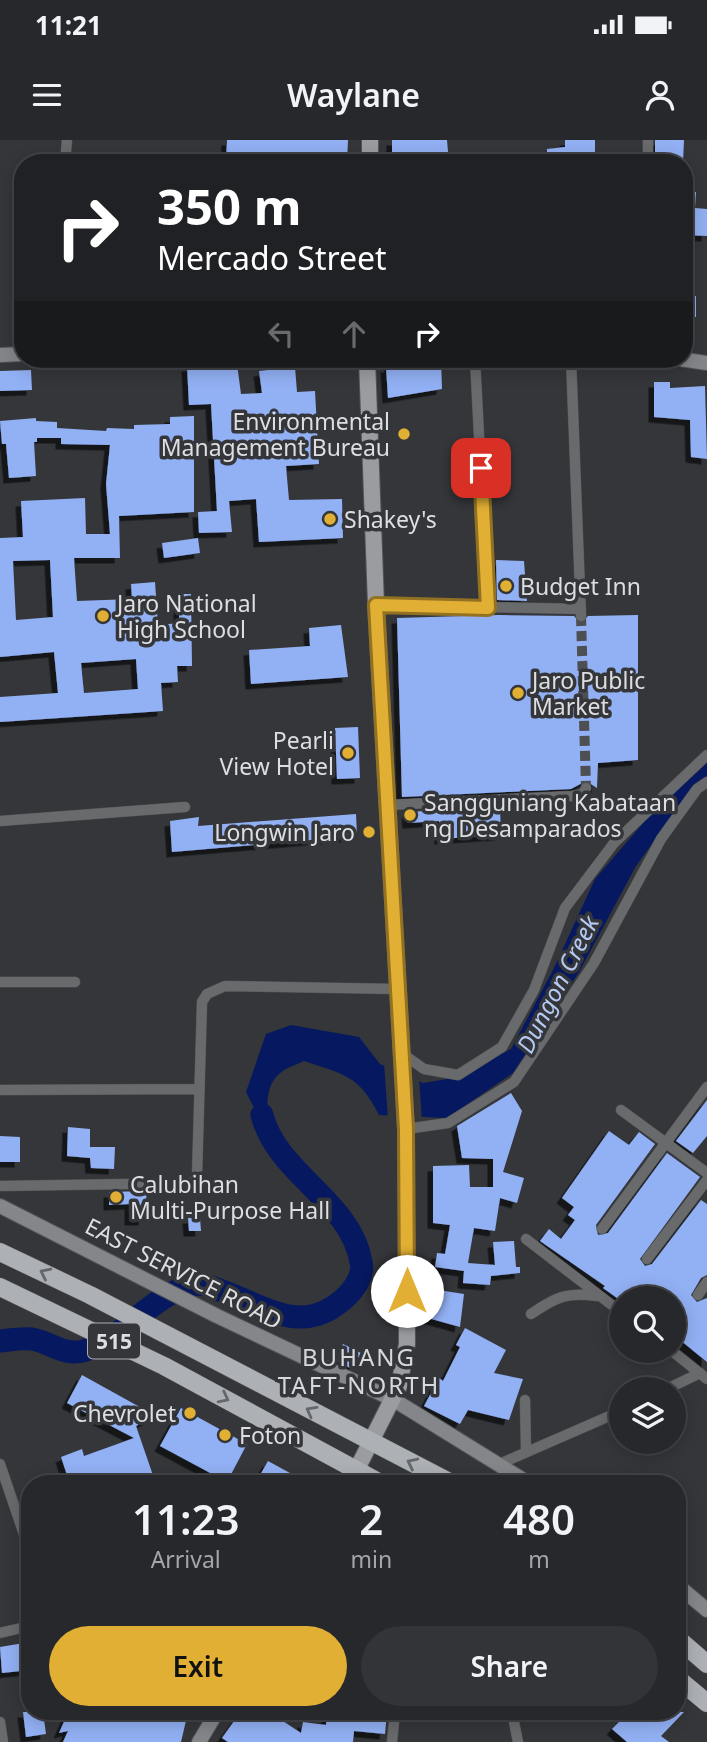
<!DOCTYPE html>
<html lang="en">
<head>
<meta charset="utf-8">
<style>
  :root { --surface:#27282c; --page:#333438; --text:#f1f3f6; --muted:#a4a6a9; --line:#434448; --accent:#e1af34 }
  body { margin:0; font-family:"Noto Sans",sans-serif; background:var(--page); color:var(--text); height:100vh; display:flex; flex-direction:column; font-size:26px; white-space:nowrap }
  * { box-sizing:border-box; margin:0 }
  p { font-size:23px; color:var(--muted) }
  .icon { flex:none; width:38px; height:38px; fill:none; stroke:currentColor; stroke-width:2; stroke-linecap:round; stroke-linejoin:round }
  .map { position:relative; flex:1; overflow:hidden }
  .sheet { position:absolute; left:21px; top:1335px; width:665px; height:245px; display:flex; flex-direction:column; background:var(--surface); border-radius:28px; box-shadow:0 4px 18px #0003,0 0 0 2px var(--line) }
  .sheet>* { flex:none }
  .hud { position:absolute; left:14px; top:14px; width:679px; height:214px; border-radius:28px; box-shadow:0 4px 18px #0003,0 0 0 2px var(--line); background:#202124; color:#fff; overflow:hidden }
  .fabs { position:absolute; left:609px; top:1146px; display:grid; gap:14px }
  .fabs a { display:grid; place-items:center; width:77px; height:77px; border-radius:50%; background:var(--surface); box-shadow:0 4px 18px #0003,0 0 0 2px var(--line); font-size:35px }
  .pin { position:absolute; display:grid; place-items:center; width:60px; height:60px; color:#fff; margin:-30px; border-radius:14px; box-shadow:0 4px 10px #0006 }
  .me { position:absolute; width:77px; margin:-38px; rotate:0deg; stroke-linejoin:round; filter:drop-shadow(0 0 5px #0008) }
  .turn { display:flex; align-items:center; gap:24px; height:147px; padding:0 28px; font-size:32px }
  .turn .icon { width:91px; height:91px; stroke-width:2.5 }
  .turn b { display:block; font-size:49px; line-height:60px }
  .lanes { display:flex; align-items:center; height:66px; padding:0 28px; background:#0003; justify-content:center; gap:35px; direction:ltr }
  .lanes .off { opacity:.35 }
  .eta { display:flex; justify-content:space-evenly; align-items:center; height:119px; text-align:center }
  .eta b { font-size:42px; font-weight:600; line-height:49px }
  .button { display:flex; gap:14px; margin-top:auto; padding:14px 28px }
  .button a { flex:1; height:80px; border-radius:42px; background:var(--accent); color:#111; font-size:28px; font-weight:600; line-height:80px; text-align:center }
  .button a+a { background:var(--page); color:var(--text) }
  .status { display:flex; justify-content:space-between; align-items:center; height:49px; padding:0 35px; background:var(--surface); direction:ltr }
  .status svg { height:19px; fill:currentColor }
  header { display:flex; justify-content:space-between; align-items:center; height:91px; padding:0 28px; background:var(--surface); font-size:32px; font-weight:600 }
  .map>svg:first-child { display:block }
</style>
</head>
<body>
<div class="status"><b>11:21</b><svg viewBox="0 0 49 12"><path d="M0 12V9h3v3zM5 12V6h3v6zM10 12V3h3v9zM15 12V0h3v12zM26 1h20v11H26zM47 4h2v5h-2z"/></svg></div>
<header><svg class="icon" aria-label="menu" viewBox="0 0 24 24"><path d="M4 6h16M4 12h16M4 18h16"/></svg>Waylane<svg class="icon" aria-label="person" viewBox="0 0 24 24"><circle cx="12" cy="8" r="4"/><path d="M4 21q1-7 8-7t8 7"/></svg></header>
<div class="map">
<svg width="707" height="1602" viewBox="0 0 707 1602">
  <defs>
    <filter id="shadow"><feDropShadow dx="-5.5" dy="5.5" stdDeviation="0" flood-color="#0009"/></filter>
  </defs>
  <rect width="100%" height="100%" fill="#34363a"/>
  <!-- water -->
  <path fill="#061860" d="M707,623V636L690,651L636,726L579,832L513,933L447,978L379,975C359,935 343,934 304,921C296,925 285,928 279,934C261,950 268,983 272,1003L246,952L266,894L291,885L359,897L380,924L423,943L459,937L511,909L553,830L595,739L651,674Z"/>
  <!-- pier -->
  <path fill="#34363a" d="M384,922L419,937L422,981L388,979Z"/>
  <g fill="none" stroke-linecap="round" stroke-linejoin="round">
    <!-- river -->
    <path stroke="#061860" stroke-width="23" d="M0,1201C10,1200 22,1198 32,1199C50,1202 64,1216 83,1211C121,1201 148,1158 191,1145C200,1143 213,1147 222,1151C269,1168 304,1198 348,1155C356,1146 364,1135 361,1122C351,1061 277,1034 262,975"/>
  </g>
  <!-- building -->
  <path fill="#92b0f4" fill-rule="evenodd" filter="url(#shadow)" d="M227,0H348L347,23H226Z
    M392,0H447L449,23H392Z
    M565,0H595V23H547V9L565,7Z
    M655,0H684L683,23H655Z
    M684,52H696L695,68L707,69V96L684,95Z
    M684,156H696V177H684Z
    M389,219H441L442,249L388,258L386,227H390Z
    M237,224L241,254L262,253L259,231L295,227L297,252L315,251L319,324L286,326L289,360L342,359L343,398L259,402L256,359L229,361L232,392L199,393L198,372L217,371L211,264L189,265L187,226Z
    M31,230L32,250L0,251V231Z
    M654,242H670V248L705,246L707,319L691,317L690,280L654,277Z
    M194,276V372L119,376L120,418H74L77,461L132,459L131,444L155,442L158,485L179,483V454H191L192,526H177L178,542L161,543L163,571L0,582V557L58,553L54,512L0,517V398L23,397L21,361L85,358L86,394H110L106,344L110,305L61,304V298H37V302H34L36,336L9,338L6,304H2L0,281L36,278V281L57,282V288L106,291L107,288L134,289V285L170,284V277ZM50,420L53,477L16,480L13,421ZM136,519L138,549L84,553L81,523Z
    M198,398L200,413L164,418L162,403Z
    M496,420L524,421L527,461L497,460Z
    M498,475L574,476L581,483L588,476L638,475V620L598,623L597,648L586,641L571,649L402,657L397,478Z
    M341,485L348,537L251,544L249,510L310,506L309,488Z
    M358,587L360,638L337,639L335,588Z
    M500,667L501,695L440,699L439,681L408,683L407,672Z
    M356,674L357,696L172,712L170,681L199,677L198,686Z
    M511,953L522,971L503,1032L524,1038L517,1063L500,1058L495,1091L474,1088L468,1123L495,1125L493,1102L514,1101L516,1127H520V1133L491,1136L490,1145L463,1143L464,1131L435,1127L437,1113L445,1114L450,1085L433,1083V1026L469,1025L470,1047H493V1019L462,1018L457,986Z
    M707,960V996L693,1013L676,1001Z
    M68,987L90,989V1007H115L114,1029L91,1028L90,1018L67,1016Z
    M609,991L629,1005L639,992L655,1004L596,1085L598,1095L608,1093L667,1013L700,1037L640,1119L645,1126L652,1124L701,1060L707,1064V1135L701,1138L691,1155L697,1162L707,1158V1222L674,1195V1158H617L603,1148L605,1146L540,1101L549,1089L561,1099L575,1080L568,1075L574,1067L562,1058Z
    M0,996L20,997V1022H0Z
    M147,1051L144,1080H130V1064L109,1065V1052Z
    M188,1078H200L201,1091H189Z
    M432,1149L464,1154L460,1187L428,1178Z
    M465,1188L506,1210L494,1233L523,1239L509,1280L468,1270L460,1284L424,1266L439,1238L443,1241L460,1207L456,1205Z
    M343,1204L361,1213L352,1229L335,1220Z
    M82,1235L156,1276L136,1286L156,1344H70L61,1317L82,1309L84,1316L134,1298L67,1263Z
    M181,1268L247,1304L227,1342L160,1306Z
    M268,1321L310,1344H255Z
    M30,1502V1530L2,1533L0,1507Z
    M23,1572H43L46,1594L26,1597Z
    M76,1572H188L181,1602H63L68,1591L59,1593L67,1575L73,1578Z
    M246,1572H284L280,1579L301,1593L303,1582L326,1585L327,1572H387L385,1594L354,1591L353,1602H228L222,1598L237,1577L240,1580Z
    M629,1572H684L661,1596L669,1602H627L612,1589Z"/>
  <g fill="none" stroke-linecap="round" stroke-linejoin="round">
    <!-- street-tunnel -->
    <path stroke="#4d4f53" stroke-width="10" stroke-dasharray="10 5" stroke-linecap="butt" d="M581,476L586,648"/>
    <defs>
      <path id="street" d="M65,23L67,0
        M648,23V0
        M475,219L488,468
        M571,219L581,476
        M376,465L581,469
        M388,665L572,656L583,654L586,648
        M0,681L185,667
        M0,842H75
        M400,912L424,929L458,935L502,907L534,850L565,768L614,703L707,615
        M0,950L199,949
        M621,970L707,1033
        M406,989L448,983L514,942L594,823L661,699L697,649L707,642
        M0,1046L192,1043L197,1036L202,862L207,854L225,846L397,849
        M602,1089L707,947
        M526,1099L621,1172
        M647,1119L707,1040
        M698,1155L707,1142
        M531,1174C556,1157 566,1152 597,1156
        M672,1211L707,1239
        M665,1250L700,1233
        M525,1260L526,1310
        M0,1324L30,1412
        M497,1325L621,1271
        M0,1493L30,1486
        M512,1572L518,1602
        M0,1582L3,1602
        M392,1602L395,1572"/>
      <path id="secondary" d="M0,215L23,214
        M680,219L707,223
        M0,1066L217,1176L394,1260L530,1344
        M349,1344L356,1331
        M677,1445L707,1470
        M199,1602L217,1572"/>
      <path id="primary" d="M370,0V23
        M356,1331L399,1246L407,1204L406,989L376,465L367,219"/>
      <path id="highway" d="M0,1112L90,1155L453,1344
        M0,1147L164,1226L382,1344
        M677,1498L707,1524
        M677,1538L707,1563"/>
    </defs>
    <!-- street casing -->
    <use href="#street" stroke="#525458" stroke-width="11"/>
    <!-- secondary casing -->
    <use href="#secondary" stroke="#525458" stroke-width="16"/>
    <!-- primary casing -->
    <use href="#primary" stroke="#525458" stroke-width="18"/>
    <!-- highway casing -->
    <use href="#highway" stroke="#525458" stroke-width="19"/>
    <!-- street -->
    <use href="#street" stroke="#696a6c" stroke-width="10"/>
    <!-- secondary -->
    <use href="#secondary" stroke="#858689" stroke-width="14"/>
    <!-- primary -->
    <use href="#primary" stroke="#9a9ca0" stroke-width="16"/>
    <!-- highway -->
    <use href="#highway" stroke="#adb0b5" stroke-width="18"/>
  </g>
  <!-- one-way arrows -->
  <defs><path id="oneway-chevron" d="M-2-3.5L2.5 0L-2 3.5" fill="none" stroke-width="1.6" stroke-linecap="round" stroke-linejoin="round" transform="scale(1.75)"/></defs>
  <g stroke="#64676b">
    <use href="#oneway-chevron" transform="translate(45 1133) rotate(-154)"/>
    <use href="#oneway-chevron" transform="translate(224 1258) rotate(27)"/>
    <use href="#oneway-chevron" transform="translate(311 1271) rotate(-151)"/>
    <use href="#oneway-chevron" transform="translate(412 1323) rotate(-154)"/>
  </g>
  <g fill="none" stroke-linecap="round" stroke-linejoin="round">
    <defs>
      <path id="route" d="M407,1151L406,989L376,465L488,468L481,328"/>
    </defs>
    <!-- route casing -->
    <use href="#route" stroke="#927222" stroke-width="18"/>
    <!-- route -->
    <use href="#route" stroke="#e1af34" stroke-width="12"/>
  </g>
  <!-- markers -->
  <g fill="#e1af34" stroke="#34363a" stroke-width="2.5">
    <circle cx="404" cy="294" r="7"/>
    <circle cx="330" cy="379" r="7"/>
    <circle cx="506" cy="446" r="7"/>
    <circle cx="103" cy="476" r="7"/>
    <circle cx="518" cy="553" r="7"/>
    <circle cx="348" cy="613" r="7"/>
    <circle cx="410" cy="675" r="7"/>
    <circle cx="369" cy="692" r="7"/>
    <circle cx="116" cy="1057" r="7"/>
    <circle cx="190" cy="1273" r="7"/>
    <circle cx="225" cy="1295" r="7"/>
  </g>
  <g text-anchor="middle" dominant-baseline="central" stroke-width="7" stroke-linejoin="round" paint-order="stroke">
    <!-- shield labels -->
    <rect fill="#34363a" stroke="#aaacaf" stroke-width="2" x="88" y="1183.5" width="52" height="35" rx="5"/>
    <g font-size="21" font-weight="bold" fill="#dddee1">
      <text x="114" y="1201">515</text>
    </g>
    <!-- poi labels -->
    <g font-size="23" fill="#dddee1" stroke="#34363a" text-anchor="start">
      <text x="390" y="281" text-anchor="end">Environmental<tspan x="390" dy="26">Management Bureau</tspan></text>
      <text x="344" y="379">Shakey's</text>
      <text x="520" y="446">Budget Inn</text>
      <text x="117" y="463">Jaro National<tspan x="117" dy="26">High School</tspan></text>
      <text x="532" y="540">Jaro Public<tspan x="532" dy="26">Market</tspan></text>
      <text x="334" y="600" text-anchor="end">Pearli<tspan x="334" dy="26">View Hotel</tspan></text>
      <text x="424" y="662">Sangguniang Kabataan<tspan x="424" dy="26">ng Desamparados</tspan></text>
      <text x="355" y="692" text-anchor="end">Longwin Jaro</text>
      <text x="130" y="1044">Calubihan<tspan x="130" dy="26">Multi-Purpose Hall</tspan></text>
      <text x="176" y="1273" text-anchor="end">Chevrolet</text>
      <text x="239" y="1295">Foton</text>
    </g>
    <!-- street labels -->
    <g font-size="23" fill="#dddee1" stroke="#34363a">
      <text transform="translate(184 1133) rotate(27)">EAST SERVICE ROAD</text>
    </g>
    <!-- water labels -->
    <g font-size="24" font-style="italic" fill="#b5c9f3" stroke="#34363a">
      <text transform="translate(557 844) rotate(-63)">Dungon Creek</text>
    </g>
    <!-- neighbourhood labels -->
    <g font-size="24" letter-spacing="2" fill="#d5d8dd" stroke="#34363a">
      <text x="359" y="1216">BUHANG<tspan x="359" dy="28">TAFT-NORTH</tspan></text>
    </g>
  </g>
</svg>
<div class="fabs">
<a><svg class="icon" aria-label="search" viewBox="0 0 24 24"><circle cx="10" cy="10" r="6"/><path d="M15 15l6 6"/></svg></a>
<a><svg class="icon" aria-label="layers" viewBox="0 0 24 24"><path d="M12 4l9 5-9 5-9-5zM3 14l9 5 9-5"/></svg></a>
</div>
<div class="pin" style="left:481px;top:328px;background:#d93025"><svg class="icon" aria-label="arrive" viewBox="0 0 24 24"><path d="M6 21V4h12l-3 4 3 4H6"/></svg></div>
<svg class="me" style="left:407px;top:1151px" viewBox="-20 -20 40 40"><circle r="19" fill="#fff"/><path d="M0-13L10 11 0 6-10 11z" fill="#e1af34"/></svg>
<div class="hud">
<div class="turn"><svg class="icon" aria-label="right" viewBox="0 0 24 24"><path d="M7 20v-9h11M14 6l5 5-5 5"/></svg><div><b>350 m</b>Mercado Street</div></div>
<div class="lanes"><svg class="icon off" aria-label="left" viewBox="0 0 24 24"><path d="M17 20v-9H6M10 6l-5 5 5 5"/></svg><svg class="icon off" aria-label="ahead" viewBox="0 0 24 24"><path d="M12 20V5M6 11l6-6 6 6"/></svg><svg class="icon" aria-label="right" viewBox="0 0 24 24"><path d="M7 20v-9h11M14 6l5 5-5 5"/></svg></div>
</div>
<section class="sheet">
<div class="eta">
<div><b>11:23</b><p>Arrival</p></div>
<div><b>2</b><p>min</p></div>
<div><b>480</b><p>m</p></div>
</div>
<div class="button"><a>Exit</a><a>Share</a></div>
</section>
</div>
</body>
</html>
